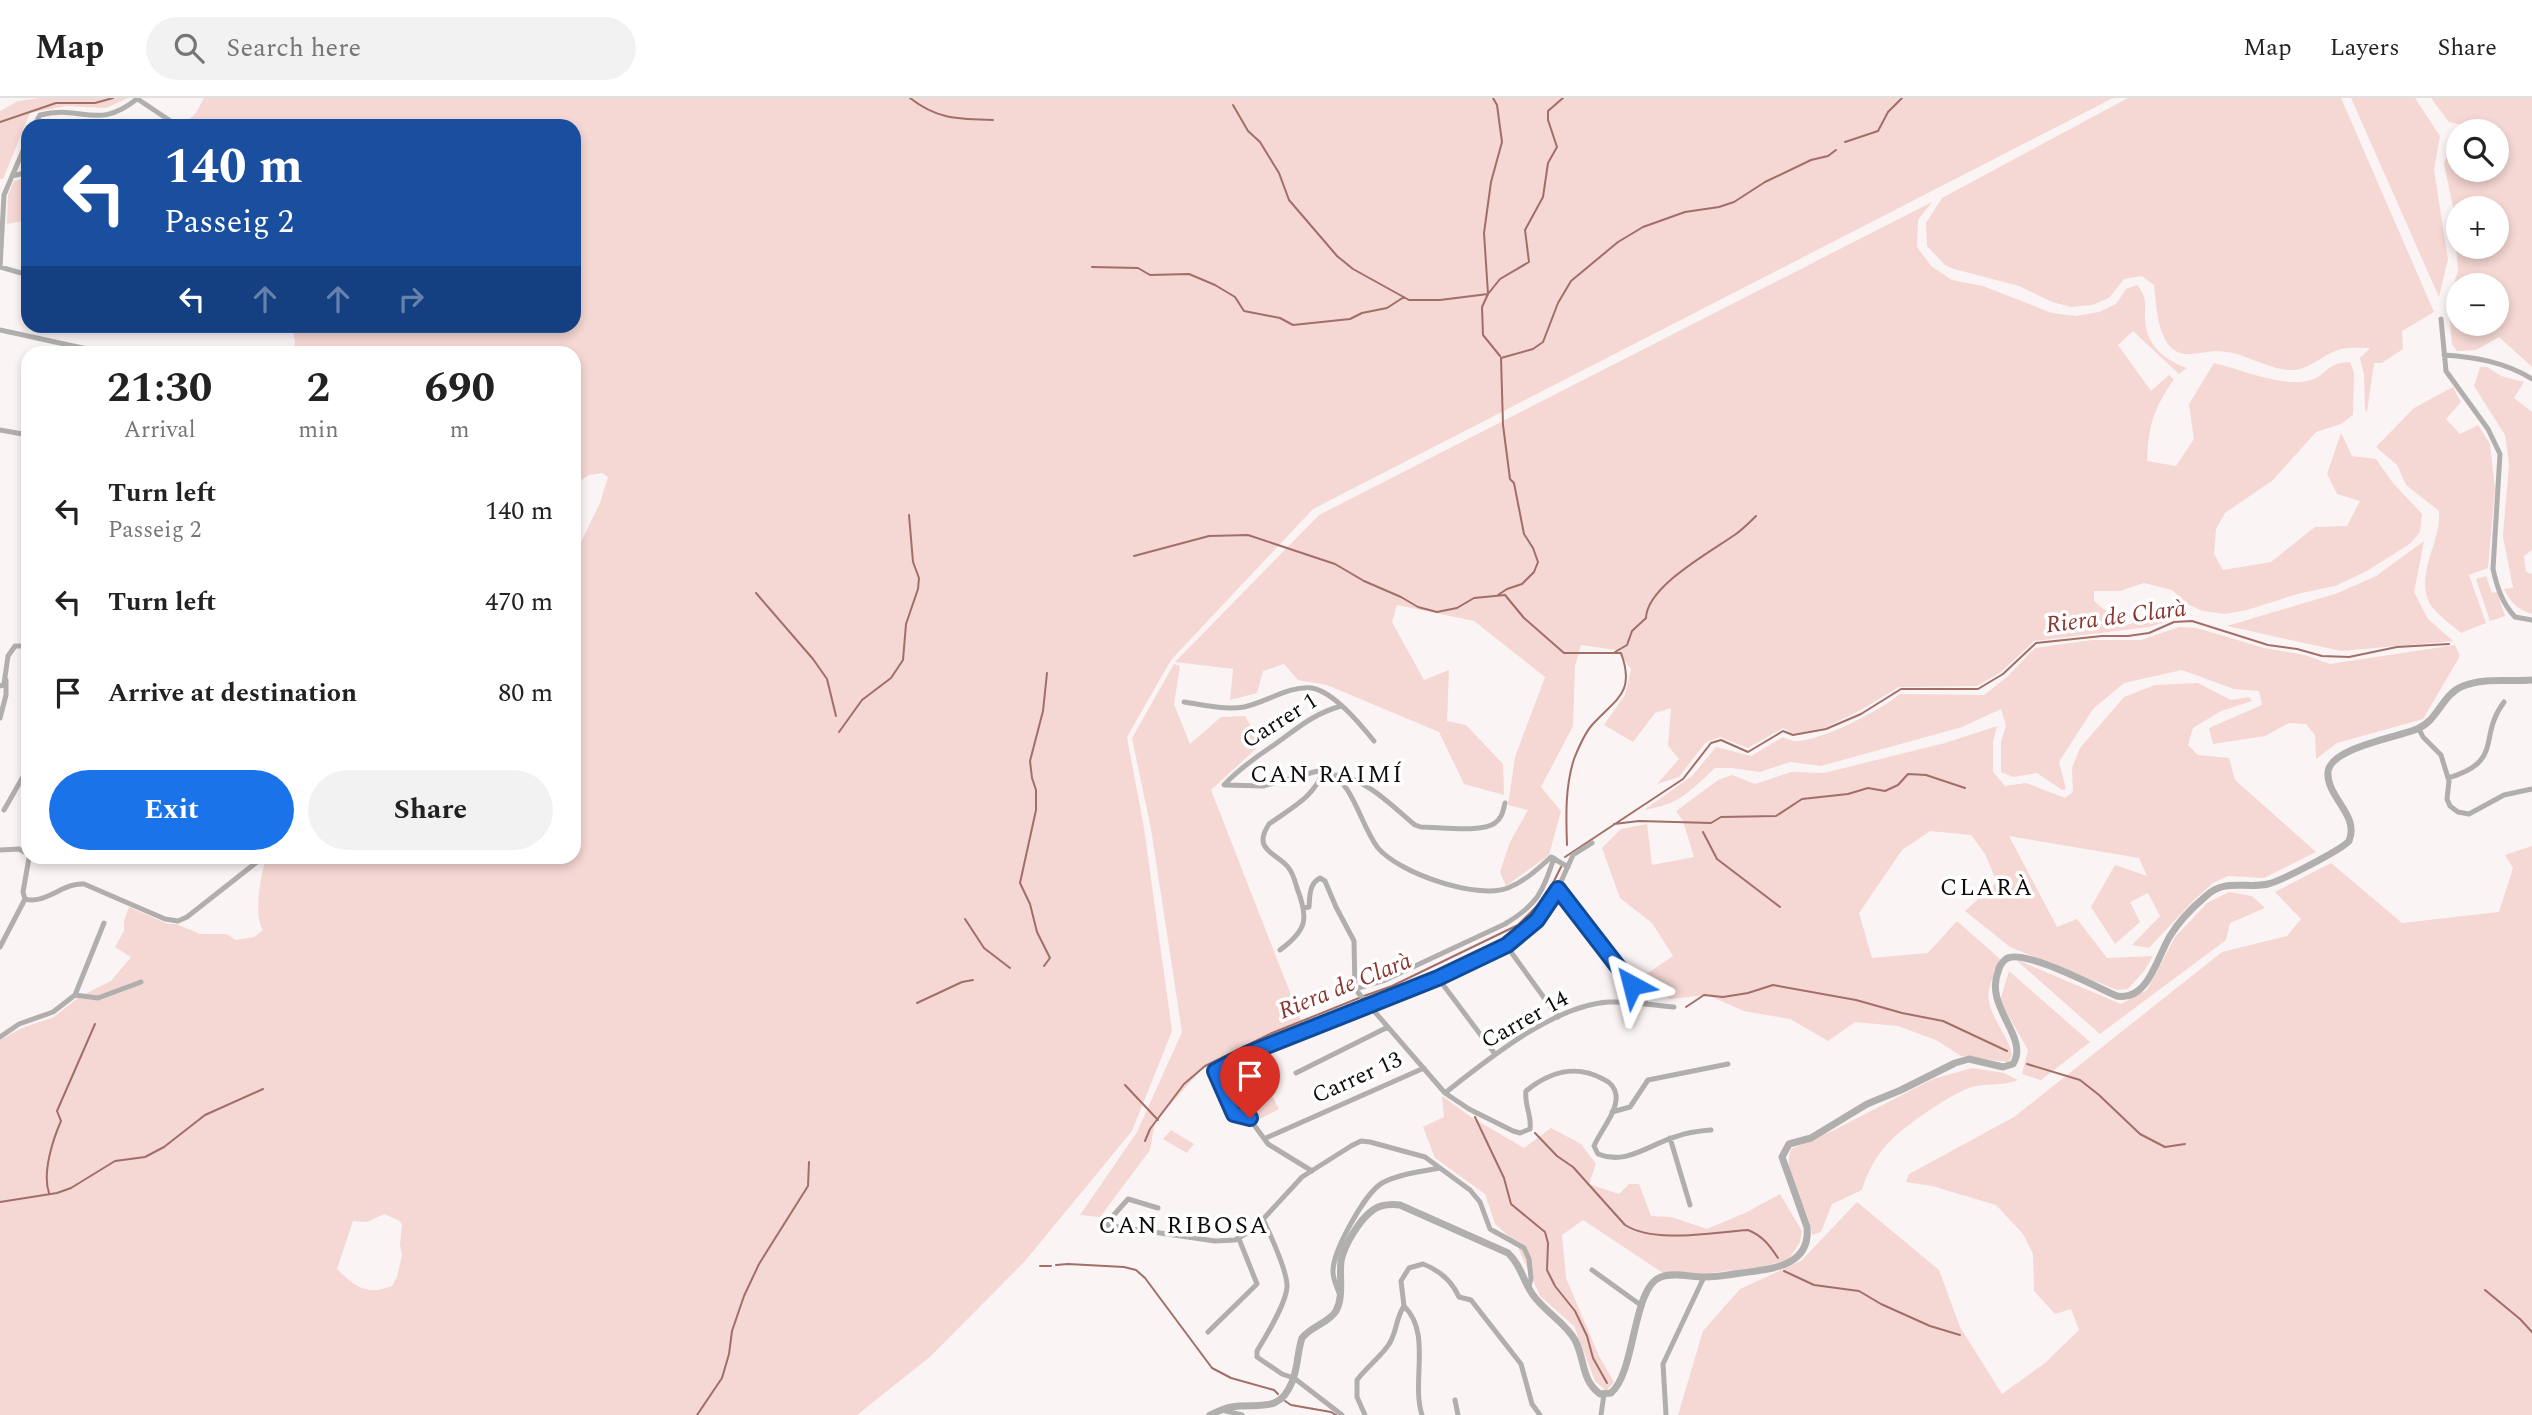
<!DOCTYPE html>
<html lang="en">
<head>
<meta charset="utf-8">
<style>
  :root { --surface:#fff; --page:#f2f2f2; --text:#222; --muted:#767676; --line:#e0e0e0; --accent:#1a73e8 }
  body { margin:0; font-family:Spectral,serif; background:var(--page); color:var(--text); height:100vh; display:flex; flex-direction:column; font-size:26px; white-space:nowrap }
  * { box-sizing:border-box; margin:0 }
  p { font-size:23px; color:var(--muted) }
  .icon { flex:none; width:38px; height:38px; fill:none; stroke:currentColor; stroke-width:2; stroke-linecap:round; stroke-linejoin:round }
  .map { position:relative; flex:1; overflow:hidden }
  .side { position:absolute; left:21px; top:248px; width:560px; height:518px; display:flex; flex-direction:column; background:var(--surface); border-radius:21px; box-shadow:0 4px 10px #0003 }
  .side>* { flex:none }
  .guide { position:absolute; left:21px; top:21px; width:560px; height:214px; border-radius:21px; box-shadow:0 4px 10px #0003; background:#1a4fa0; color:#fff; overflow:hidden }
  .fabs { position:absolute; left:2446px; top:21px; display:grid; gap:14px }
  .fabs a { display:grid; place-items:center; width:63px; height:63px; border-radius:50%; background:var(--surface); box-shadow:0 4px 10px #0003; font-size:35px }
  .pin { position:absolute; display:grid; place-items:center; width:60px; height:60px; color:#fff; margin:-72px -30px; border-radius:50% 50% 50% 0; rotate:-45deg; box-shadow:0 0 7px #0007 }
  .pin .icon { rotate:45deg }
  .me { position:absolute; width:77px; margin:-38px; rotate:322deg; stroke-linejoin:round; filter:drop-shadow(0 0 5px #0008) }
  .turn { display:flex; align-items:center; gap:24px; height:147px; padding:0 28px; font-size:32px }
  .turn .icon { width:91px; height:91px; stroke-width:2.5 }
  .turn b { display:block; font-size:49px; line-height:60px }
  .lanes { display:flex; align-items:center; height:66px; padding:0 28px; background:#0003; justify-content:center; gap:35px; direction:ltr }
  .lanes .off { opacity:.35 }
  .eta { display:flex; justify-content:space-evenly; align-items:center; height:119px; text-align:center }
  .eta b { font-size:42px; font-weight:700; line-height:49px }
  .primary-button { display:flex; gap:14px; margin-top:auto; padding:14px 28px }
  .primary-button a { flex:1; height:80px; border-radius:42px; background:var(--accent); color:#fff; font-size:28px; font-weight:700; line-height:80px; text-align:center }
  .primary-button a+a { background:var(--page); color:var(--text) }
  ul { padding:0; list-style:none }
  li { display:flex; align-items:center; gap:21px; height:91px; padding:0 28px }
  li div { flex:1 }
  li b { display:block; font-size:26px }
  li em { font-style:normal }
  header { display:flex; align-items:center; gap:42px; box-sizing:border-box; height:98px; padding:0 35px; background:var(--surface); border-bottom:2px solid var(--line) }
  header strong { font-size:33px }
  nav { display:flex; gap:38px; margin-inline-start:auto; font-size:24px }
  .search { width:490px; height:63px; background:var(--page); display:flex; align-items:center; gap:18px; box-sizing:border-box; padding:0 24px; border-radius:38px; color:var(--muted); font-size:26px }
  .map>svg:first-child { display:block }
</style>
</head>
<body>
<header>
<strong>Map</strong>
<div class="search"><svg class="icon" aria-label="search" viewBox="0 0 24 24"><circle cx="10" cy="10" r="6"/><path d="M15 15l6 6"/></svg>Search here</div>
<nav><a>Map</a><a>Layers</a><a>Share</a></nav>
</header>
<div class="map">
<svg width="2532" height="1317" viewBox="0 0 2532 1317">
  <rect width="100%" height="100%" fill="#fbf4f4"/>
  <!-- green -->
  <path fill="#f5d7d3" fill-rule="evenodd" d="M40,0H128L106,10L66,8L30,15L3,81H0V13L18,3Z
    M204,0H2113L1313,411L1171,562L1127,639L1144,730L1172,933L1132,1033L1025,1163L931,1258L857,1317H0V942L22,930L54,919L79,899L111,883L131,859L115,849L124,833V823L129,809L168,826H176L200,836H226L236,842L254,839L263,832C253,817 261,776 266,760H574V470L582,442L600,405L608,379L602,375L589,377L574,387V256L294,255L295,244L292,228H574V28H249L244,24H186L196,15ZM384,1116L400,1123L402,1127L400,1147L402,1157L397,1179L392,1188C367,1198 355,1189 337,1171L353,1123L367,1124Z
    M2128,0H2341L2434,214L2402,233L2403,251L2382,265H2374L2367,314L2365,311L2364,276L2360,260L2370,250C2360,250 2347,249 2338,252C2320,258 2309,273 2289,272C2275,272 2248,259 2233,255C2213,251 2208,255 2190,256C2157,258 2157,209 2154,187L2142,178L2124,181L2109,200L2092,207L2071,209L2052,204L2019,188L1954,171L1945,167L1927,148L1926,125L1942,100Z
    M2351,0H2415L2440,38L2434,72L2448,161L2439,199Z
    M2431,0H2532V269L2499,239L2476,252L2457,253L2452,246L2448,204L2458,173L2454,114L2444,66L2449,52L2459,50V72H2497V33H2473L2472,29L2449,24ZM2459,110H2497V149H2459ZM2459,187H2497V226H2459Z
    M28,80V122L7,126L8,97L14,83Z
    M1932,104L1918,122L1917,149L1931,168L1952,182L1983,188L2052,215L2076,218L2099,214L2116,206L2126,191L2137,187C2149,202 2144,206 2145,223C2147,247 2165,263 2187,270L2179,276L2133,233L2118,247L2151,293L2169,277L2174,281C2153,313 2149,324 2147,363L2176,368L2194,341L2189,306L2214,265C2242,272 2285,290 2311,282C2328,277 2325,265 2350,264L2354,275L2353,317L2341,326L2316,334L2273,382L2225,415L2216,431L2214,456L2223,472L2271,464L2315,429L2347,428L2360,403L2337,396L2327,376L2341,335L2352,358L2376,361L2393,385L2422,416L2420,434L2411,445L2367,473L2335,488L2297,496L2247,512L2225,516L2202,513L2188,506L2172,492L2144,485L2120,493H2094V503L2124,528L2173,511L2188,517L2149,529L2034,543L2001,574L1977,588L1899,589L1859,613L1824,630L1794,636L1783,630L1748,650L1720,639L1706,644L1679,679L1657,686L1679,661L1668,648L1671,610L1655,615L1633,644L1604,627L1625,597L1631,571L1616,552L1581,547L1575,568L1573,628L1541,689L1561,713L1549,757L1506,788L1500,774L1510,744L1528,712L1508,707L1515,659L1545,579L1474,523L1397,507L1392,524L1424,582L1449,572L1447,623L1466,627L1503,666L1504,697L1464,686L1439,634L1327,587L1298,582L1284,566L1263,573L1257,595L1230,602L1233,571L1175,564L1319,417Z
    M2480,269H2487L2501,278L2524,284L2514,300L2532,314V452L2524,458L2526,474L2532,476V516C2517,511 2511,505 2504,491L2513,490L2503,438L2509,366L2505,337L2474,288Z
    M2453,289L2461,304L2446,321L2460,336L2478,327L2490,346L2495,391L2488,470L2469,477L2486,525L2461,535C2452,527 2439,518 2432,509C2412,479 2442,444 2439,413L2406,387L2397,367L2376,349L2414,310Z
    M2424,443L2414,494L2428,521L2453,543L2341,553L2227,528L2338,495L2376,478Z
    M2486,478L2492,495L2497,494L2505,518L2490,523L2476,481Z
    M2179,529L2197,530L2264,550L2305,557L2330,566L2455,547L2460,558L2423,621L2337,645L2316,661L2315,637L2306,626L2289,625L2265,638L2213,646L2209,630L2262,607L2259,593L2234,591L2182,572L2124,585L2093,611L2059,664L2066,691L2062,692L2037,675L2013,679L2001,674V644L2006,628L2001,611L1962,629L1821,668L1790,664L1760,674L1731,670H1715C1689,694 1680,706 1644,712L1692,678L1716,649L1751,658L1783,639C1788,641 1793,644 1799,643C1827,640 1879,613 1900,596L1984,597L2007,579L2035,550L2092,542H2141Z
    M1174,566L1180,568L1174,606L1190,646L1221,619L1245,618L1261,646L1211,692L1302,925L1239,951L1201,972L1155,1024L1150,1052L1100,1119L1080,1117L1137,1034L1182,934L1151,731L1132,640Z
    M2198,585L2231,602L2249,599L2252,603L2221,613L2193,630L2188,647L2198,657L2229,660L2235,682L2316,754L2264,780L2228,778L2213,785L2193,803L2149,850L2132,847L2160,818L2148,795L2130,804L2140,824L2115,846L2091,809L2115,767L2147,778L2139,760L2009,738L2057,829L2077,821L2107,860L2153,858L2144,873L2128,891L2117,892L2010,849L1965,813L1997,784L1985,756L1971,737L1930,733L1902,752L1859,815L1872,860L1928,855L1957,823L2000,861C1996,871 1991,882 1989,892C1985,917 2009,935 2012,958L2008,964L1961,958L1936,942L1898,928L1855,924L1828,943L1790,921L1744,913L1707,897L1670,901L1642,879L1673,858L1652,825L1620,800L1602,750L1621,731L1647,726L1652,767L1694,759L1683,723L1676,713L1718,682L1732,677L1755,686L1791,674L1824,675L1945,645L1997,628L1993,644V674L2005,688L2026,685L2065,700L2073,694L2072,670L2080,650L2124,599L2155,587Z
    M2532,748V1317H1678L1703,1233L1740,1191L1801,1163L1857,1104L1939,1172L1960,1229L2002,1296L2045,1265L2079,1232L2071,1211L2055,1216L2034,1193L2033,1156L2023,1136L1996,1107L1932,1088L1906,1084L1909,1076L2014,1019L2222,854L2287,838L2301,821L2275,794L2331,765L2402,825L2499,814L2513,770L2505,757Z
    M2229,794L2252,798L2265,810L2230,825L2226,842L2100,936L2015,861L2121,906L2147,892L2175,839L2207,805Z
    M2009,873L2090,944L2041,982L2022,976L2028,952L2000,903Z
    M1253,962L1279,1011L1258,1022L1235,1003L1222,975Z
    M1972,970L2004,975L2018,982C2003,989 1985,984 1969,990C1948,998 1909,1025 1892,1041C1878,1054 1867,1074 1862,1092L1832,1106L1821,1134L1812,1137C1810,1109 1781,1078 1791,1051L1832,1033L1933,981Z
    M1442,998L1471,1019L1524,1050L1551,1030L1581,1046L1596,1066L1589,1086L1619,1096L1629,1086H1639L1651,1118L1671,1119L1707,1131L1745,1115L1780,1096L1802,1133L1800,1144L1788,1162L1760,1169L1702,1176L1663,1175L1583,1122L1562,1137L1566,1180L1599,1258L1614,1284L1606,1293L1595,1283L1574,1228L1540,1198L1516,1145L1495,1126L1485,1096L1435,1060L1423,1029L1444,1019Z
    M1171,1032L1194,1046L1187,1055L1163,1041Z"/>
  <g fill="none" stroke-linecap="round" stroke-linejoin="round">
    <!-- stream -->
    <path stroke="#a26e68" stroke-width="2" d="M910,0C938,22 959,21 993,22
      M1493,0L1497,7L1502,44L1491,84L1484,135L1488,196L1482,209L1483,237L1500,258
      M1233,7L1248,33L1260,44L1279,75L1289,102L1337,158L1353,171L1409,202H1440L1488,196L1500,181L1529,164L1525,132L1543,99L1548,65L1557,49L1548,22V13L1563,0
      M0,24L56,5H95L113,0
      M1845,44L1878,33L1888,14L1902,0
      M1092,169L1138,170L1150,177L1189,176L1215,187L1235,199L1244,213L1280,220L1293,227L1350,221L1362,215L1387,210L1404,199
      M1134,458L1209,438L1248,437L1335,466L1364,483L1401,499L1418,509L1437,514L1457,510L1474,500L1505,497L1524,520L1564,555H1621C1636,596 1615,601 1592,627C1585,635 1578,651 1574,661C1565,689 1566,718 1567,747
      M756,495L813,561L827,581L836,618
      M1498,497L1507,491L1522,486L1534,474L1538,464L1533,450L1524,436L1514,385L1510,381L1503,327L1501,260L1533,251L1543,244L1558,205L1571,183L1618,144L1643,129L1685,114L1719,109L1734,104L1765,84L1811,62L1828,58L1836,52
      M1615,554L1627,547L1632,533L1646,520C1647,488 1712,453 1736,436C1743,431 1750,424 1756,418
      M839,634L862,602L891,580L903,562L906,526L918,491L919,480L913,464L909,417
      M1614,726L1639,723L1711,725L1721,719L1776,718L1802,701L1848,696L1868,690L1885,693L1898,687L1908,676L1926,677L1965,690
      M1703,734L1717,761L1780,809
      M1565,759L1683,681L1711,645L1721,642L1748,654L1783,633L1793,637L1826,631L1861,616L1901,591H1978L2003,576L2036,545L2102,538H2128L2149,535L2174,524L2192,523L2268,547L2297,551L2322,558L2349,559L2397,549L2449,546
      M965,821L984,850L1010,870
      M1044,868L1050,860L1037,834L1030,806L1020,785L1036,712V692L1032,680L1030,663L1043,613L1047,575
      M1364,898L1392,888L1518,827L1539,806L1551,789L1561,769
      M917,905L962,884L973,882
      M1686,909L1704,897L1723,899L1748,895L1773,887L1856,902L1902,915L1943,923L2007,953
      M2027,966L2080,982L2099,997L2140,1036L2165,1049L2185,1046
      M1125,987L1158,1022
      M1475,1019L1504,1080L1511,1106L1545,1134L1548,1145L1547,1172L1555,1188L1575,1213L1587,1238L1593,1260L1607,1285
      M1535,1035L1557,1058L1573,1069L1625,1127C1655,1146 1714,1134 1748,1132C1763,1138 1770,1148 1778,1160
      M1145,1043L1150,1031L1184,986L1205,968L1272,935L1359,900
      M49,1095C42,1075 53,1041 61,1023L57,1013L95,926
      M0,1104L57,1095L71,1090L115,1063L145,1059L164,1049L205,1017L263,991
      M1056,1167L1068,1166L1124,1169L1136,1172L1145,1180L1212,1270L1231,1280L1274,1292L1278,1296
      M1040,1168H1051
      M1784,1173L1814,1187L1859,1193L1881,1206L1930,1228L1960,1237
      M2485,1192L2520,1221L2532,1234
      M1285,1303L1291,1307L1331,1314L1336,1317
      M697,1317L722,1280L729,1256L732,1233L744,1198L759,1166L808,1088L809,1064"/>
    <!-- minor -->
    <path stroke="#b1afae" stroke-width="5" d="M136,0L178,28
      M34,28L40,17C82,6 97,34 138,0
      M12,78L28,74
      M0,169L4,97L28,41
      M0,169L28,177
      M2441,221L2446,273L2488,331L2500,356L2493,471C2497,489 2502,505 2515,519L2532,522
      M0,232L110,256
      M2444,257C2475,259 2505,264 2532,281
      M0,332L28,337
      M0,588L4,586L8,558L15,548H28
      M1184,604C1205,607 1223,612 1244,609C1265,605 1290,587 1312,590C1334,594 1361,627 1374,643
      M0,620L6,597V582
      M2419,631L2423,639L2441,657L2449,683L2447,701L2450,708L2458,714L2469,716L2504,697L2532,691
      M1325,671C1355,686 1359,725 1378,750C1399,775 1477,802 1508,790C1525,783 1538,771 1551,759L1568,769
      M1325,671L1263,688L1224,687C1238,672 1253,661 1271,649C1296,632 1310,617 1341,608
      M1337,677C1367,681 1393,709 1415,727L1421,729C1439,729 1483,735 1495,725C1502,720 1503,713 1505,705
      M2448,680C2505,663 2477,640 2504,604
      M4,712L28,670
      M0,752L19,751L28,756
      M29,760L23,794L25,801C45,807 64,784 84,786L165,821L178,823L187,819L262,760
      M1558,791L1647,906
      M1304,810L1309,809C1310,797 1309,786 1320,780L1325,783L1336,809L1354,843L1355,891
      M1506,847L1558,919
      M0,849L25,801
      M1280,852C1307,832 1309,821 1297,790C1295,783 1293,775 1288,769C1275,754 1252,752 1269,726C1294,708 1312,701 1325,671
      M1438,880L1495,956
      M1355,891L1445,995L1469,1011L1513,1033L1520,1035L1530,1031C1532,1018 1524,1006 1526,993C1549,974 1576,966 1603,981C1610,984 1615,990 1616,997C1618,1014 1600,1033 1594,1048L1598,1056C1627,1068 1651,1045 1678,1038C1688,1034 1700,1033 1711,1032
      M1355,891L1385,882L1505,826C1538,806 1542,795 1554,760
      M75,897L104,825
      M0,939L19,926L53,914L75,897L98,900L141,884
      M1296,975L1388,929
      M1445,995C1487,962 1554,907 1609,904C1630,903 1652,907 1674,909
      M1612,1014L1630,1009L1648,982L1728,966
      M1266,1040L1424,970
      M1670,1040L1690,1107
      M1312,1073L1268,1046L1249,1020L1234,1016L1215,973L1249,955L1438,880L1506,847L1537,822L1554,799L1573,757L1592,745
      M1263,1121C1270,1136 1288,1175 1287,1189C1286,1206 1266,1238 1257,1253V1259L1282,1276L1294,1280L1342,1317
      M1105,1127L1215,1143L1235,1142L1254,1131L1302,1079L1351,1048L1361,1043L1370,1044L1425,1059L1470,1092L1480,1104L1490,1131L1524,1150L1529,1161L1531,1180L1529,1189
      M1105,1127L1128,1101L1158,1110
      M1592,1172L1642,1208
      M1339,1195C1337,1189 1333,1181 1333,1174C1332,1154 1365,1095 1382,1085C1399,1076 1422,1073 1440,1070
      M1404,1208C1432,1235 1411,1283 1422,1317
      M1208,1234L1257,1186L1239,1141
      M1455,1302L1458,1317
      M1222,1312L1242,1317
      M1365,1317L1357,1299V1282C1366,1270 1378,1261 1387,1249C1397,1237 1395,1221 1404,1208L1401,1183L1409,1170L1423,1166C1439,1172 1452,1183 1459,1199L1471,1202L1521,1266L1532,1306L1540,1317
      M1601,1317L1604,1296
      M1666,1317L1663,1266L1704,1179"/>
    <!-- tertiary -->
    <path stroke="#b1afae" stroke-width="7" d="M1210,1317C1217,1314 1224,1310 1231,1309C1257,1304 1279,1317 1292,1284C1298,1270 1297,1255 1302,1240C1311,1228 1329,1225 1336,1213C1344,1198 1339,1179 1341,1163C1344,1147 1360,1121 1373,1112C1381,1106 1391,1106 1400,1107L1508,1155C1521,1167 1523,1183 1533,1197C1545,1214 1565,1224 1575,1242C1585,1261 1581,1282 1600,1296L1611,1295C1636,1274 1632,1189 1661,1179C1673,1174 1691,1179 1704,1179C1717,1179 1729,1177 1741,1175C1770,1171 1811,1169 1807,1129L1782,1059L1789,1046L1811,1040L1867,1006L1901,992L1955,965L1969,961L2003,969L2013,966C2030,939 1984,909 1998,874C1999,869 2002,864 2006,861C2021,849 2098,890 2117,898C2148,904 2157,859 2170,838C2179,823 2193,809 2206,798C2225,780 2246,791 2268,786C2281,783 2341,752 2349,743C2360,717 2326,699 2328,674C2330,650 2398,639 2417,631C2438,623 2442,596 2463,588C2485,579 2509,584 2532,582"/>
  </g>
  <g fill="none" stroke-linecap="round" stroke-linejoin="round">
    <defs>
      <path id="route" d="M1250,1020L1234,1016L1215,973L1249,955L1438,880L1507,847L1537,822L1558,791L1632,887"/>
    </defs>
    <!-- route casing -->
    <use href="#route" stroke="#114b97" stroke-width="18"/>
    <!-- route -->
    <use href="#route" stroke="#1a73e8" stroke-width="12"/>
  </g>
  <g text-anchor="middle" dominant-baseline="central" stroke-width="7" stroke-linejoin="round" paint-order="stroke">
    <!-- street labels -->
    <g font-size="23" fill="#0f0d0c" stroke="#fff">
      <text transform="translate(1280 623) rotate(-32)">Carrer 1</text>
      <text transform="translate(1525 922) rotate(-29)">Carrer 14</text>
      <text transform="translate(1357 980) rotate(-24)">Carrer 13</text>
    </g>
    <!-- water labels -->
    <g font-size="24" font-style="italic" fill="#8b352f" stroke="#fff">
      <text transform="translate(2116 519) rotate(-7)">Riera de Clarà</text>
      <text transform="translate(1345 888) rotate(-22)">Riera de Clarà</text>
    </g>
    <!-- neighbourhood labels -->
    <g font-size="24" letter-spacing="2" fill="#0f0d0c" stroke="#fff">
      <text x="1327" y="677">CAN RAIMÍ</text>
      <text x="1987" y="790">CLARÀ</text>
      <text x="1184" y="1128">CAN RIBOSA</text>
    </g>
  </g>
</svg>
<div class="fabs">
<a><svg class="icon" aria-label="search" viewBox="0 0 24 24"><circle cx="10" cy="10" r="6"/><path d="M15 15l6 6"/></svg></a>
<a>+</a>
<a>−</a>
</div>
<div class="pin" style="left:1250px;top:1020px;background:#d93025"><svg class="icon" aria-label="arrive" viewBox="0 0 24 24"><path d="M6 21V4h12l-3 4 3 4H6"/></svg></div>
<svg class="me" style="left:1632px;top:887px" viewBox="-20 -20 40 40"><path d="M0-17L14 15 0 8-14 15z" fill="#1a73e8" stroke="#fff" stroke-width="4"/></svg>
<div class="guide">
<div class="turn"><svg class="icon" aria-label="left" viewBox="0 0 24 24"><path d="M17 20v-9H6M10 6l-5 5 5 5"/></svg><div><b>140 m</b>Passeig 2</div></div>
<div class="lanes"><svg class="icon" aria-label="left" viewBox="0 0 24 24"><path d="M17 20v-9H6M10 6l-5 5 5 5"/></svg><svg class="icon off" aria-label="ahead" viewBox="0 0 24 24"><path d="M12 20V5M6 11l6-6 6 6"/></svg><svg class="icon off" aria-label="ahead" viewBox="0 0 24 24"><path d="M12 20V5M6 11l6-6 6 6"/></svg><svg class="icon off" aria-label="right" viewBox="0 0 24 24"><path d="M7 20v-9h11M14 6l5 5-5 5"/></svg></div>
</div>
<section class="side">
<div class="eta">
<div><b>21:30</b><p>Arrival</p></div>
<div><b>2</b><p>min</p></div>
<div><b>690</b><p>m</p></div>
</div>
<ul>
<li><svg class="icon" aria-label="left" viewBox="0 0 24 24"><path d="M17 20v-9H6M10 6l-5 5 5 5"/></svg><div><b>Turn left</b><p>Passeig 2</p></div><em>140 m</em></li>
<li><svg class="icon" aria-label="left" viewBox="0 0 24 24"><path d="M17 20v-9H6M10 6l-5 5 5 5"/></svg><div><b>Turn left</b></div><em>470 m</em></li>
<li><svg class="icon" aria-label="arrive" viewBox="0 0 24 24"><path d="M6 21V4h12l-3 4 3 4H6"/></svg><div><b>Arrive at destination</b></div><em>80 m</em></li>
</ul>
<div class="primary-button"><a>Exit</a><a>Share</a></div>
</section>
</div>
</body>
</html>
